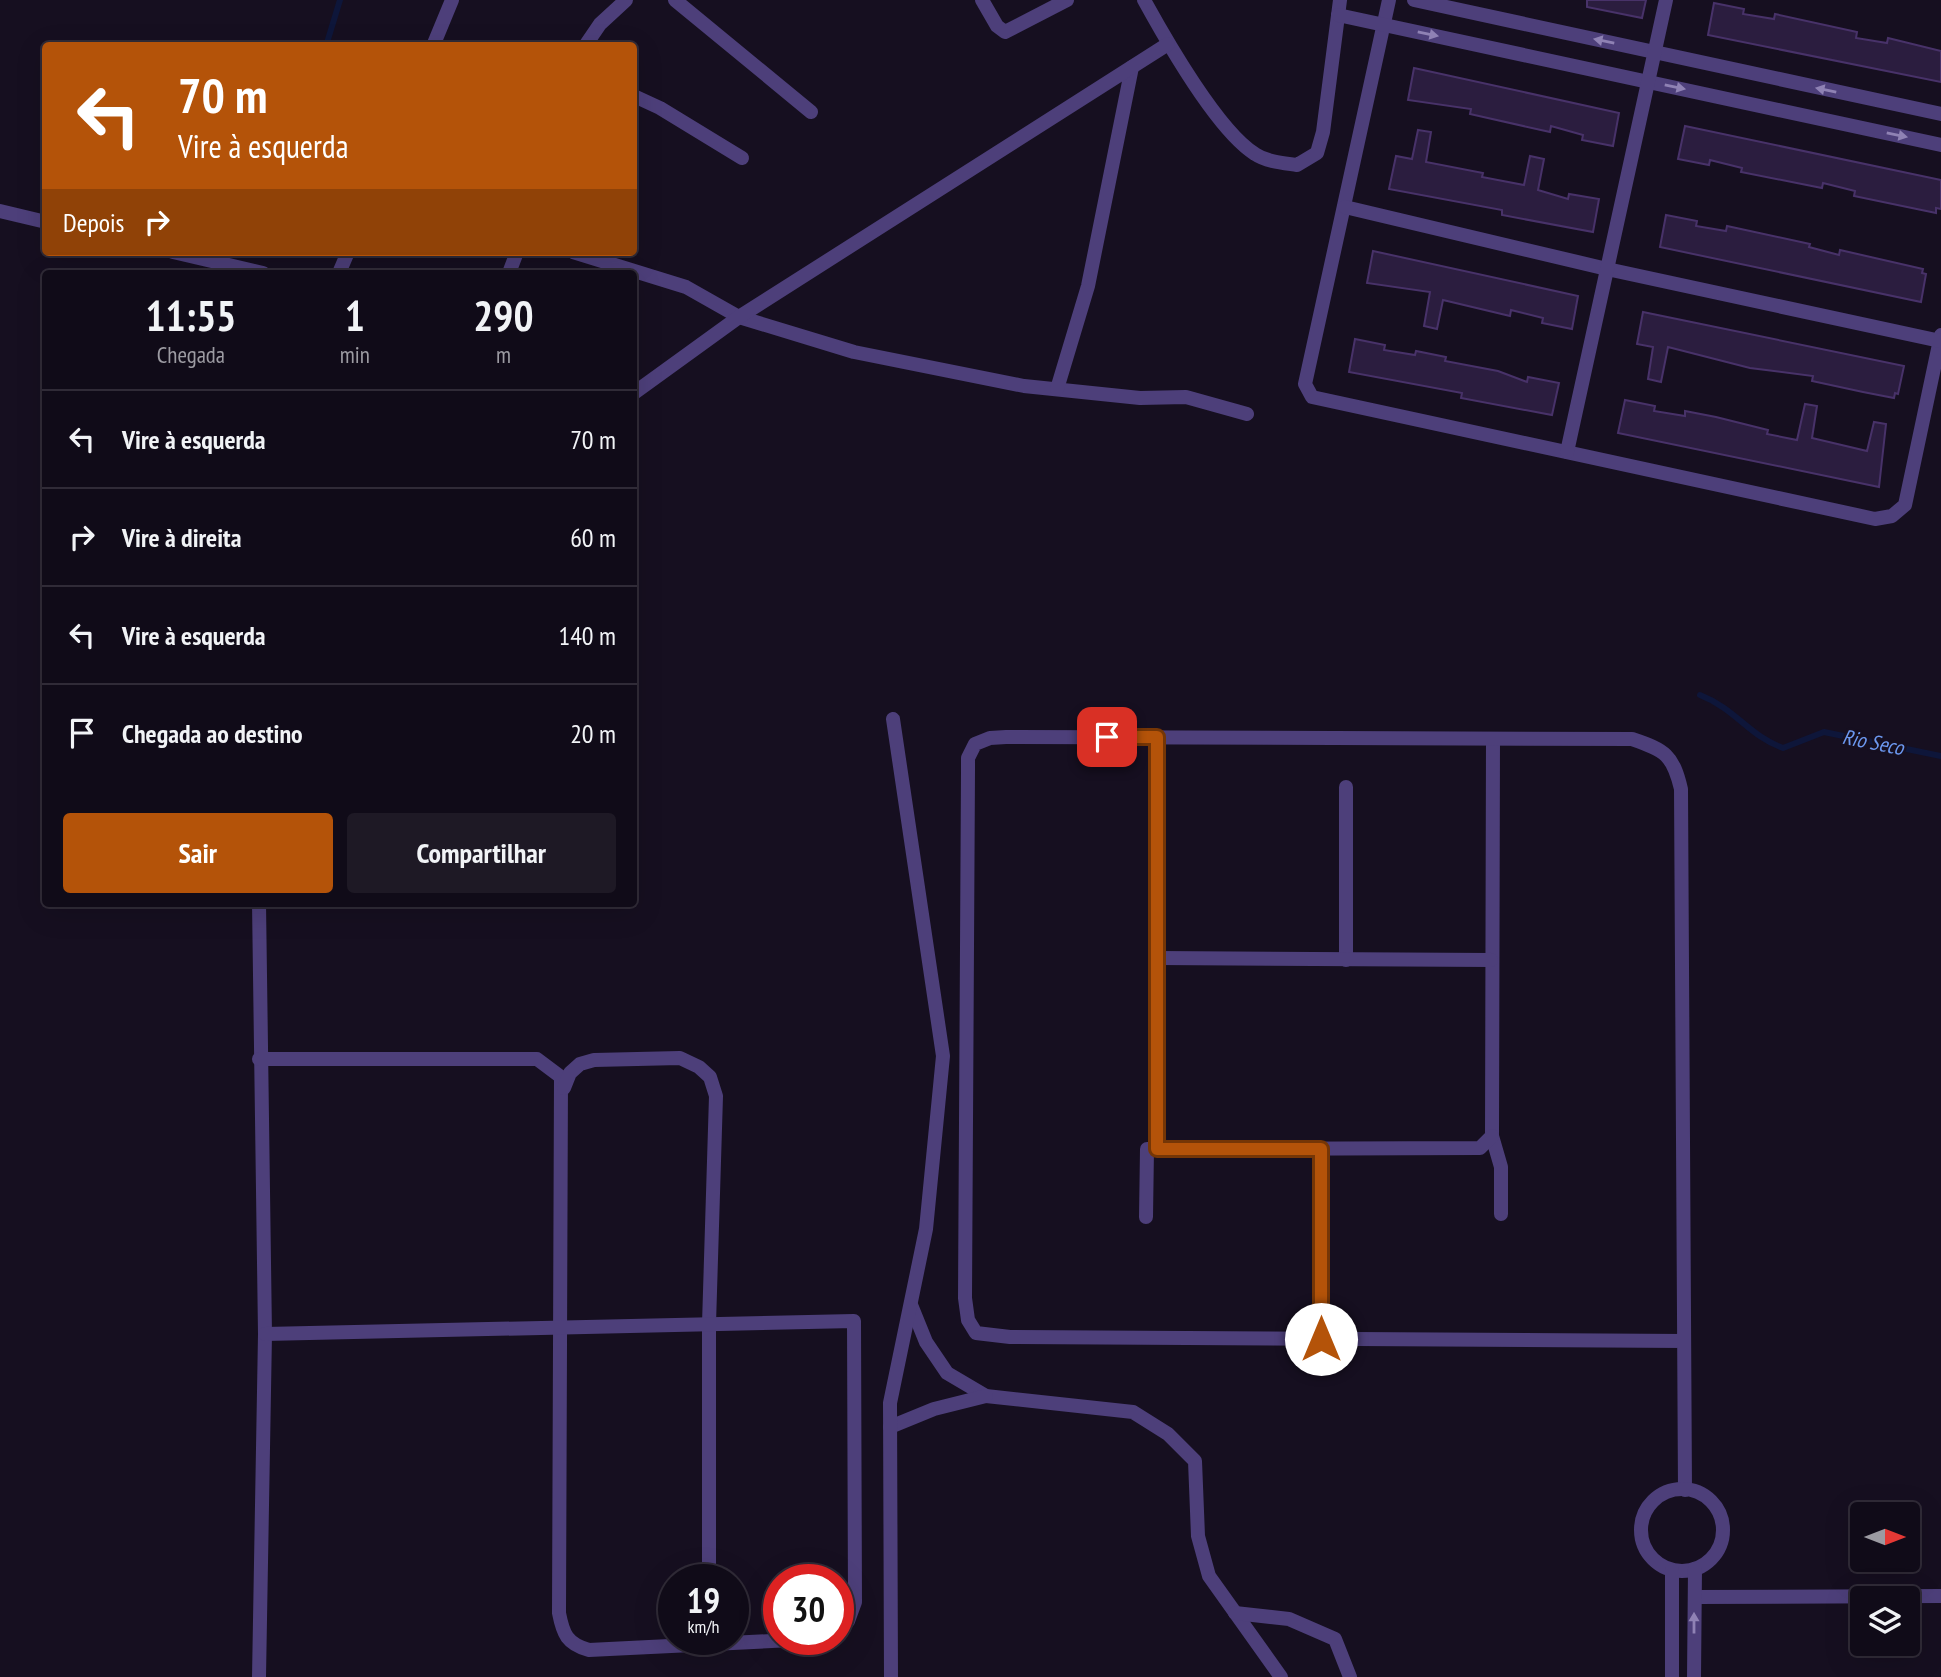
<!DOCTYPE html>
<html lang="pt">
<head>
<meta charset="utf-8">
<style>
  body { margin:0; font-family:"PT Sans Narrow",sans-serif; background:#1e1925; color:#f1f3f6; height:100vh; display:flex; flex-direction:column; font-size:26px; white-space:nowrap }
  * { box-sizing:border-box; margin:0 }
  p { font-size:23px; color:#9c9ba2 }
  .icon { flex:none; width:38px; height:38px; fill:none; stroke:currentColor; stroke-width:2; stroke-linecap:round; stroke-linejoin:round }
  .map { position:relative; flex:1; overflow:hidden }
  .side { position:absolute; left:42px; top:270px; width:595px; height:637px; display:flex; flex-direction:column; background:#100b18; border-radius:7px; box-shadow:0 7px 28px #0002,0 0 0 2px #302b37 }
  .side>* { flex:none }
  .guide { position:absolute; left:42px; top:42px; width:595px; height:214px; border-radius:7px; box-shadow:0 7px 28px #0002,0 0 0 2px #302b37; background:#b45309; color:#fff; overflow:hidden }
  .needle { width:46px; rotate:90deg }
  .tools { position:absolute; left:1850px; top:1502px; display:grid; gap:14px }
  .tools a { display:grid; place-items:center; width:70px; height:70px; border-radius:7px; background:#100b18; box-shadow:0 7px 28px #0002,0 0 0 2px #302b37; font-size:35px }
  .speed { position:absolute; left:658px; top:1564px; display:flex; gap:14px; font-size:35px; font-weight:700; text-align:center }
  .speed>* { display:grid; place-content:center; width:91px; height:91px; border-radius:50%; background:#100b18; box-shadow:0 7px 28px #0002,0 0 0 2px #302b37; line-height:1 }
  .speed small { font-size:18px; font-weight:400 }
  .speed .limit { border:10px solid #d22; background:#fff; color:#111 }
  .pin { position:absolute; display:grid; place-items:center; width:60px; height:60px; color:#fff; margin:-30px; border-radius:14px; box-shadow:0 4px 10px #0006 }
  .me { position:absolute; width:77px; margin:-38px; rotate:0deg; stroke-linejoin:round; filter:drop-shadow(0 0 5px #0008) }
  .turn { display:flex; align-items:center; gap:24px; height:147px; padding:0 21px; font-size:32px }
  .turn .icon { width:91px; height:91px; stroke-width:2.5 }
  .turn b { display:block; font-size:49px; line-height:60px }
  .then { display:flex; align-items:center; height:66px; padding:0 21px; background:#0003; gap:14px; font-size:26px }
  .eta { display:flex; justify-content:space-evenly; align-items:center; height:119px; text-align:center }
  .eta b { font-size:42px; font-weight:700; line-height:49px }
  .button { display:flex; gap:14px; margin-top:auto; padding:14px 21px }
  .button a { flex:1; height:80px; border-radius:7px; background:#b45309; color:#fff; font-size:28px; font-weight:700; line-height:80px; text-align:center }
  .button a+a { background:#1e1925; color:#f1f3f6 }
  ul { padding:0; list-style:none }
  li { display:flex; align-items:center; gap:21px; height:98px; padding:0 21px; border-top:2px solid #302b37 }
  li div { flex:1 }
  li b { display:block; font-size:26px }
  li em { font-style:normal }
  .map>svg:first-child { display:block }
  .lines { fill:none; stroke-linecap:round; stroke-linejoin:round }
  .stream { stroke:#0e163a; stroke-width:6 }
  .building { fill:#2b1d3f; stroke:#483269; stroke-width:2 }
  .street { stroke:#4d3f7a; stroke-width:14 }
  .oneway { fill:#8f82b4 }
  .route-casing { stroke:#753606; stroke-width:18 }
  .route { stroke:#b45309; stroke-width:12 }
  .labels { text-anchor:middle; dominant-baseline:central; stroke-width:5; stroke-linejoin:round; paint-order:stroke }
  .water-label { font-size:21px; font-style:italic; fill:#6c98f0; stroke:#160f20 }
</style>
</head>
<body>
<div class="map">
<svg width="1941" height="1677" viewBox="0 0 1941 1677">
  <rect width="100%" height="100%" fill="#160f20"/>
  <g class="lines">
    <g class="stream">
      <polyline points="326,46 340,0"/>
      <path d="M1700 695C1736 709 1749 736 1783 748L1824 732 1941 756"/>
    </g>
  </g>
  <g class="building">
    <polygon points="1587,0 1646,0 1642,18 1587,7"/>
    <polygon points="1714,3 1744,9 1743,14 1774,19 1775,14 1857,32 1856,38 1887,43 1888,38 1941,51 1941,82 1708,35"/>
    <polygon points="1414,68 1619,113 1613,146 1582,140 1583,135 1551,126 1550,132 1470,114 1471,109 1408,100"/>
    <polygon points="1685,126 1941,180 1941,209 1936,208 1936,213 1854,196 1855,191 1823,183 1822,188 1741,172 1742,168 1710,160 1709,165 1678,159"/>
    <polygon points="1418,130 1431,132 1426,162 1483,173 1482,177 1524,185 1530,156 1544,159 1538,190 1568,199 1569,194 1599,199 1593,232 1502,215 1502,210 1389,189 1396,156 1412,159"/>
    <polygon points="1666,215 1697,221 1696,226 1726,231 1727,226 1810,244 1809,247 1839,255 1840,250 1923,269 1922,273 1926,274 1921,302 1660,247"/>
    <polygon points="1373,251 1578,296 1572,329 1542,323 1543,318 1511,310 1510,316 1443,300 1437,329 1424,326 1430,292 1367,283"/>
    <polygon points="1643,312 1904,366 1898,394 1895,393 1894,398 1863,392 1812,381 1813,376 1750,368 1668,347 1661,382 1648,379 1653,347 1637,344"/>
    <polygon points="1355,339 1385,345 1384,350 1415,355 1416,351 1446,357 1445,361 1498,371 1527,382 1528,377 1559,383 1552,415 1461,398 1462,393 1349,372"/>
    <polygon points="1625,400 1655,406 1654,411 1685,416 1685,411 1716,417 1768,430 1767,434 1797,440 1805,404 1817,406 1812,438 1867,451 1874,422 1886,424 1879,487 1618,433"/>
  </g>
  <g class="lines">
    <g class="street">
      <polyline points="675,0 811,112"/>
      <polyline points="982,0 997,26 1005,32 1067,0"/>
      <path d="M1144 0C1166 40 1218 131 1255 154 1267 162 1283 163 1297 165L1317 153 1323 132 1340 0"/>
      <polyline points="1389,0 1305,384 1312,397 1875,519 1892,516 1905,505 1941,335"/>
      <polyline points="1414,0 1941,114"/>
      <polyline points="1338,15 1941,145"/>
      <polyline points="433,46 452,0"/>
      <polyline points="585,46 600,24 626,0"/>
      <polyline points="634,96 660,108 742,158"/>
      <polyline points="1345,207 1607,269 1940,341"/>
      <polyline points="0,211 46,222"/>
      <polyline points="173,252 263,273"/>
      <polyline points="573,252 686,287 739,317 854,352 1024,386 1140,398 1186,397 1247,414"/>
      <polyline points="339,273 348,252"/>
      <polyline points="509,273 517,252"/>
      <polyline points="1057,389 1088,286 1132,67"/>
      <polyline points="634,393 739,317 1168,44"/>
      <polyline points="1567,452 1666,0"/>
      <polyline points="1493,739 1492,1136 1501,1167 1501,1214"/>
      <polyline points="1346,787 1346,960"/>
      <polyline points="259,903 265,1334 259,1677"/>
      <polyline points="1158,958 1491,960"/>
      <path d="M259 1059H537L561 1077 559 1613C563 1634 567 1644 589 1650L792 1640"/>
      <polyline points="564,1088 570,1073 580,1064 594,1060 680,1058 699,1067 710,1077 716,1096 709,1324 709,1580"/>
      <polyline points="1157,1149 1157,737"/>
      <polyline points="1146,1217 1147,1149 1480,1148 1492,1136"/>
      <polyline points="911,1305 926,1342 947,1373 986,1396 1133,1412 1168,1434 1195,1461 1198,1536 1209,1576 1281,1677"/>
      <polyline points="265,1334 854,1321 855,1602 848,1621 838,1634"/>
      <polyline points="1321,1339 1321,1149"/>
      <path d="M1684 1341 1010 1337 976 1333 968 1320 965 1298 968 771V758L975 744 990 738 1006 737 1632 739C1665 750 1673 755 1681 789L1685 1490"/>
      <polyline points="890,1427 934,1409 986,1396"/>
      <circle cx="1682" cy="1530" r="41"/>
      <polyline points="1695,1597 1941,1596"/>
      <polyline points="1235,1613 1289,1619 1335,1639 1350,1677"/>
      <polyline points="891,1677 890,1403 926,1229 943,1056 893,719"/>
      <polyline points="1672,1677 1672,1570"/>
      <polyline points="1694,1677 1695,1569"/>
    </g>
  </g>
  <defs><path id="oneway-solid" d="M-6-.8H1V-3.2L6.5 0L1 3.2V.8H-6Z" transform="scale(1.75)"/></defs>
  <g class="oneway">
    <use href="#oneway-solid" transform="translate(1428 34) rotate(12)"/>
    <use href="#oneway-solid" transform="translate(1604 41) rotate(-168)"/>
    <use href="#oneway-solid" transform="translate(1675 87) rotate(12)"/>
    <use href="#oneway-solid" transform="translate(1826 90) rotate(-168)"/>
    <use href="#oneway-solid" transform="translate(1897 135) rotate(12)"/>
    <use href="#oneway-solid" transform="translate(1694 1623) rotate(-90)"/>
  </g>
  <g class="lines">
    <g class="route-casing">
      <polyline id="route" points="1107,737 1157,737 1157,1149 1321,1149 1321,1339"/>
    </g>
    <use href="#route" class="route"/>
  </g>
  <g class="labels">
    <g class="water-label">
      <text transform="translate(1873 742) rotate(11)">Rio Seco</text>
    </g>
  </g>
</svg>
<div class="tools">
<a><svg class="needle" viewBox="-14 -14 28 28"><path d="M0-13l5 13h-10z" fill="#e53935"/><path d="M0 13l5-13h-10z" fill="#9c9ba2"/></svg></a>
<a><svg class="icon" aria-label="layers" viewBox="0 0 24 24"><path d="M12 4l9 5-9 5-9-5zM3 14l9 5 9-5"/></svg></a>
</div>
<div class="speed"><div>19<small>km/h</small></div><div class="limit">30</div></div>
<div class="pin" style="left:1107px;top:737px;background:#d93025"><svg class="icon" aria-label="arrive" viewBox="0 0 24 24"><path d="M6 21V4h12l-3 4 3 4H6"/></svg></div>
<svg class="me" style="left:1321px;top:1339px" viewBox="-20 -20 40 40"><circle r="19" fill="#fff"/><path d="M0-13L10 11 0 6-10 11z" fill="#b45309"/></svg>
<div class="guide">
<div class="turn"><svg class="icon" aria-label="left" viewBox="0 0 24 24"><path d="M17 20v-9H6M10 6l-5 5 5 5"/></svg><div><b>70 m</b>Vire à esquerda</div></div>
<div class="then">Depois<svg class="icon" aria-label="right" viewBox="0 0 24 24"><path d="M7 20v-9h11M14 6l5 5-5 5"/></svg></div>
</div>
<section class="side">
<div class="eta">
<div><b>11:55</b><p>Chegada</p></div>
<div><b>1</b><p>min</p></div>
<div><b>290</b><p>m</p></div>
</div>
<ul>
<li><svg class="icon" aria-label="left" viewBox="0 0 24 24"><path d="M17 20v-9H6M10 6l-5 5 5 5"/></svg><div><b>Vire à esquerda</b></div><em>70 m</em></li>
<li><svg class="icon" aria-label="right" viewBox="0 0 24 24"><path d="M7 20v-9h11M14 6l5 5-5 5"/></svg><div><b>Vire à direita</b></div><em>60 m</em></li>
<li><svg class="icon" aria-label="left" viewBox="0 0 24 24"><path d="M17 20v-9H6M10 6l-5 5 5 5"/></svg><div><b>Vire à esquerda</b></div><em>140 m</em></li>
<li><svg class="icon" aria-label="arrive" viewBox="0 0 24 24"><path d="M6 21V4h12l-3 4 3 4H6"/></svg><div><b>Chegada ao destino</b></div><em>20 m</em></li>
</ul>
<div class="button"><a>Sair</a><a>Compartilhar</a></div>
</section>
</div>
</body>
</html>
